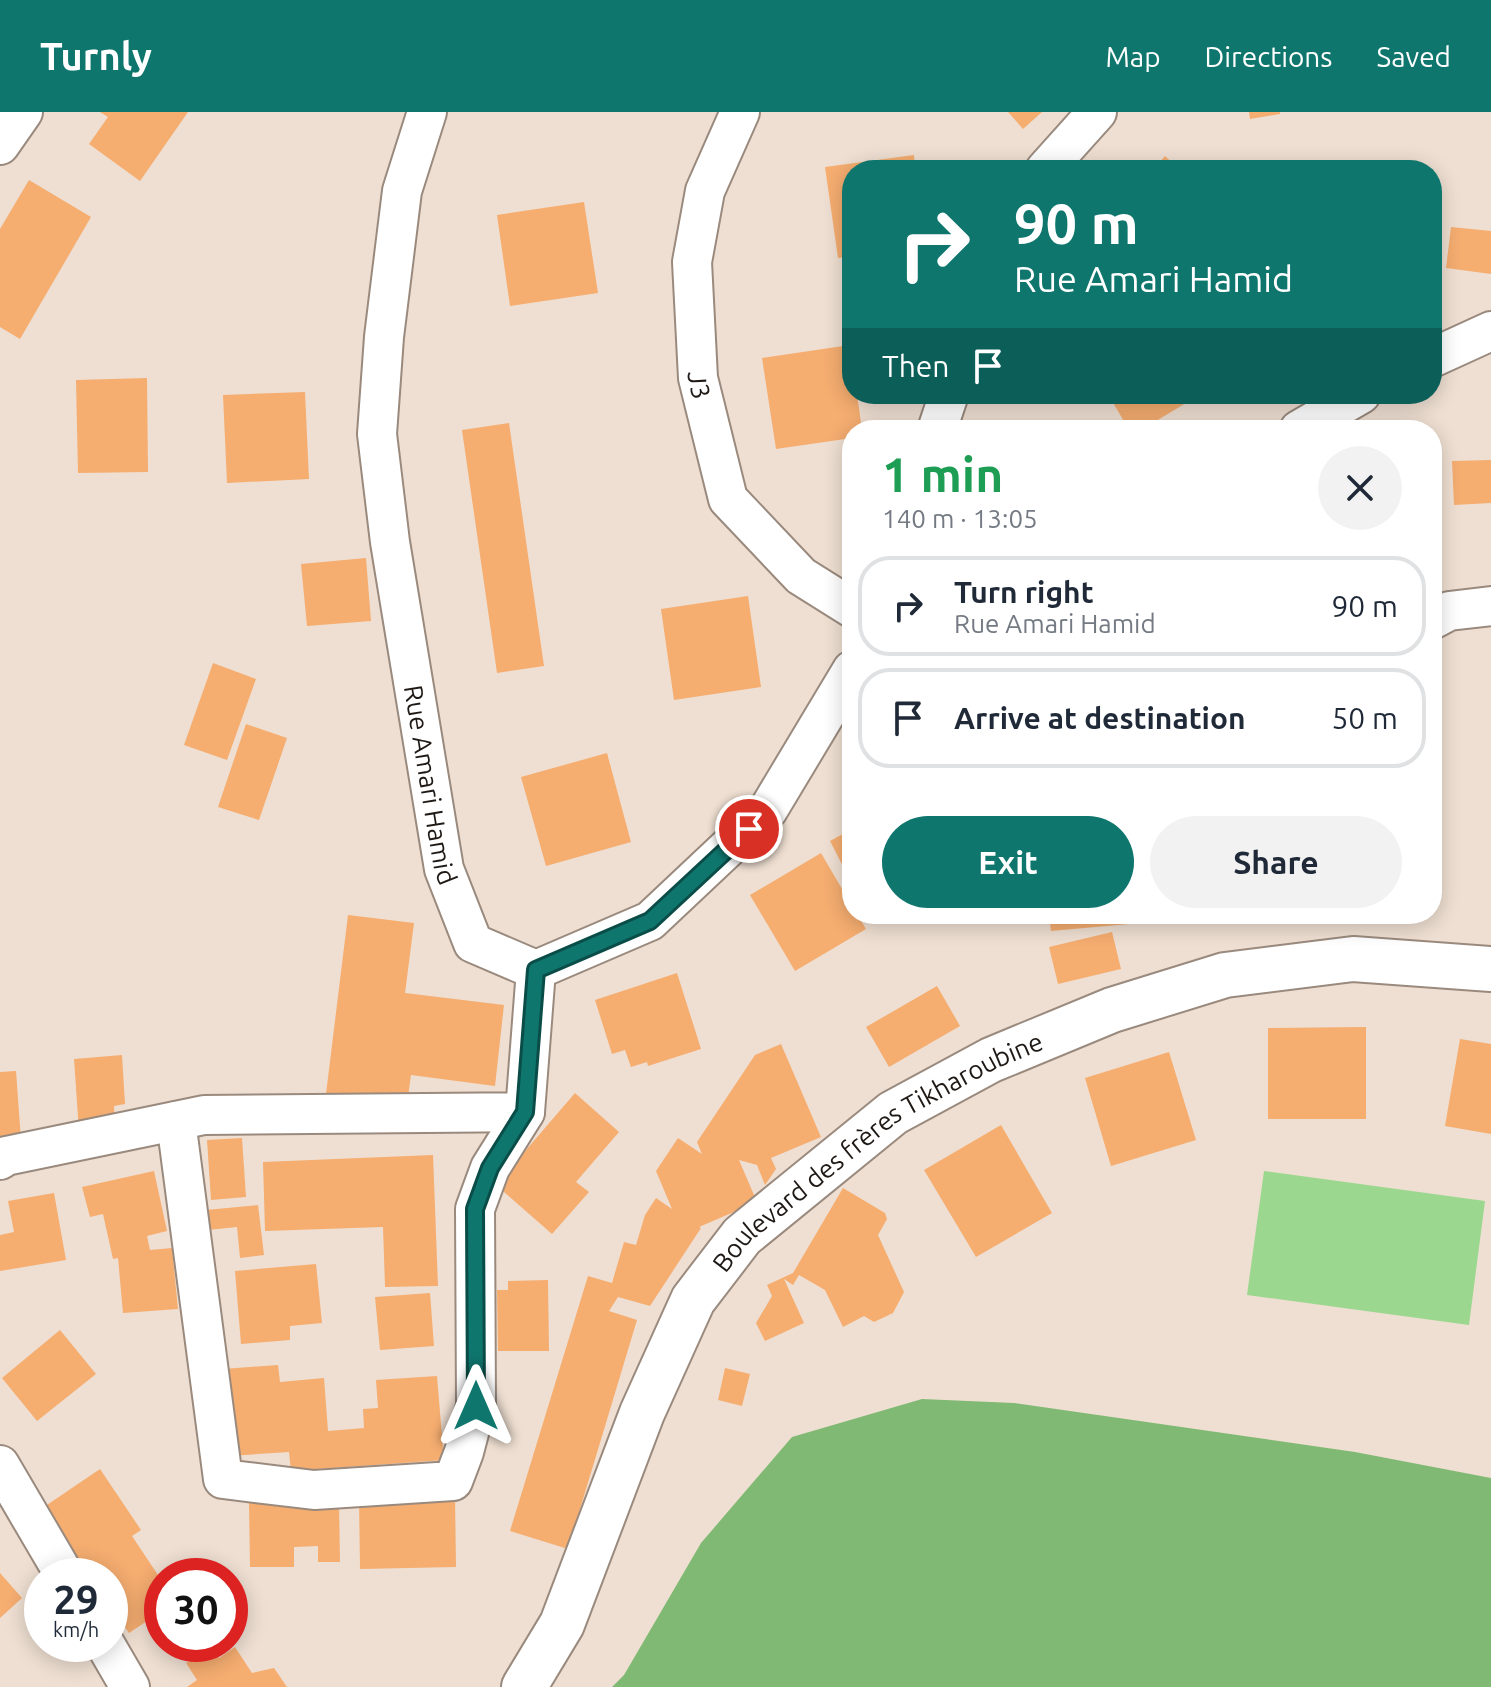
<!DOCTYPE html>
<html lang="en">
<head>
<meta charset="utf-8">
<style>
  body { margin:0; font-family:Ubuntu,sans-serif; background:#f2f2f3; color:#1f2937; height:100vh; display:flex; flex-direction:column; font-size:30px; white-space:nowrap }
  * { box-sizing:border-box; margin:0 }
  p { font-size:26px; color:#747a83 }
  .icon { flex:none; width:44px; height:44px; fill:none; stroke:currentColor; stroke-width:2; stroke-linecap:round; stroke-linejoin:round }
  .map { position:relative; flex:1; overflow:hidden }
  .panel { position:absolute; left:842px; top:308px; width:600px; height:504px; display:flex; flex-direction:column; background:#fff; border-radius:32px; box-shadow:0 4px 20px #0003 }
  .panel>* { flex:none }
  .banner { position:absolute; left:842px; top:48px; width:600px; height:244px; border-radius:32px; box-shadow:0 4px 20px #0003; background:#0f766e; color:#fff; overflow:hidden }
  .speed { position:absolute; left:24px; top:1446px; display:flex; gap:16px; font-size:40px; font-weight:700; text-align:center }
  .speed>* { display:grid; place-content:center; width:104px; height:104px; border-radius:50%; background:#fff; box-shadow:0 4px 20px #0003; line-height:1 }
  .speed small { font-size:20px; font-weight:400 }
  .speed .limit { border:12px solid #d22; background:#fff; color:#111 }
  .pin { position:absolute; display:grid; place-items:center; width:68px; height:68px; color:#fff; margin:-34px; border:4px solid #fff; border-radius:50%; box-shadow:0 2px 8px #0007 }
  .me { position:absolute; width:88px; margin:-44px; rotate:0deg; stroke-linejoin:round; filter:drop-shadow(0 0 6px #0008) }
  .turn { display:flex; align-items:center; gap:28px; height:168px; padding:0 40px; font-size:36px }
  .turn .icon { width:104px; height:104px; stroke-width:2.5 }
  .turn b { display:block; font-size:56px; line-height:68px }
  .then { display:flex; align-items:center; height:76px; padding:0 40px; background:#0003; gap:16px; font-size:30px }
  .round { display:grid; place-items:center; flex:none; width:84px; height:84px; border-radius:42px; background:#f2f2f3 }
  .summary { display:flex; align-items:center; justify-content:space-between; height:136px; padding:0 40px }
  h1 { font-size:48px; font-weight:700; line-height:60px; color:#1e9e55 }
  .cta { display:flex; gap:16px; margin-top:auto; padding:16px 40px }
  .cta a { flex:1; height:92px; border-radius:48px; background:#0f766e; color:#fff; font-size:32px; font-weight:700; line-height:92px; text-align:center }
  .cta a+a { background:#f2f2f3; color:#1f2937 }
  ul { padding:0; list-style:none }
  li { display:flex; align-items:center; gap:24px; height:100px; margin:0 16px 12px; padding:0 24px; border:4px solid #e0e1e3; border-radius:32px }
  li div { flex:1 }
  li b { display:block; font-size:30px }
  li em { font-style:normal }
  header { display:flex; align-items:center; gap:48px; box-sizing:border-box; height:112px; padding:0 40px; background:#0f766e; color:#fff }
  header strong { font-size:38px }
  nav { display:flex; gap:44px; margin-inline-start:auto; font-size:28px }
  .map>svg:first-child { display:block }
  .green { fill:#9cd78f }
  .forest { fill:#80b973 }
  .building { fill:#f5ad70 }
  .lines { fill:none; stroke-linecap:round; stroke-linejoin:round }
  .minor-casing { stroke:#9a8a7e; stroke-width:42 }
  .tertiary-casing { stroke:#9a8a7e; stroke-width:48 }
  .minor { stroke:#fff; stroke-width:38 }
  .tertiary { stroke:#fff; stroke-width:44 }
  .route-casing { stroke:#0a4d48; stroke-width:20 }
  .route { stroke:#0f766e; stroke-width:14 }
  .labels { text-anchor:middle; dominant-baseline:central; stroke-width:7; stroke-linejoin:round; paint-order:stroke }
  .street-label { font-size:26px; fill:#1f1915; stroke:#efdfd2 }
</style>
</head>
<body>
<header>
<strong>Turnly</strong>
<nav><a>Map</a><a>Directions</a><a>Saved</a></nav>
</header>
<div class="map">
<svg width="1491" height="1575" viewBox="0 0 1491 1575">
  <rect width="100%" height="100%" fill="#efdfd2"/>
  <polygon class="green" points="1264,1059 1485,1089 1469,1213 1247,1183"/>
  <polygon class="forest" points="922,1287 1014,1291 1355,1340 1491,1366 1491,1575 612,1575 624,1563 701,1431 792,1325"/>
  <g class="building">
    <polygon points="100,0 188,0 140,69 89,32 108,5"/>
    <polygon points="1008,0 1042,0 1023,17"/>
    <polygon points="1249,0 1280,0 1280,2 1250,7"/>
    <polygon points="914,43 915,58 852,58 852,144 838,146 825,55"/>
    <polygon points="1165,44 1180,58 1153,58"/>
    <polygon points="29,68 91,105 20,227 0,215 0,117"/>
    <polygon points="584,90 598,181 510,194 497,103"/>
    <polygon points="1451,115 1491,119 1491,162 1446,156"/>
    <polygon points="850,233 852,282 857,282 862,318 852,318 852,326 776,337 762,246"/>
    <polygon points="147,266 148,360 78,361 76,268"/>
    <polygon points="305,280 309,367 227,371 223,283"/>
    <polygon points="1108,282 1201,282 1141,318 1129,318"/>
    <polygon points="509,311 544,554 497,561 462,318"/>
    <polygon points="1491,348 1491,391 1454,393 1452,349"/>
    <polygon points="366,446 371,509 307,514 301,452"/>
    <polygon points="748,484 761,575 674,588 661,497"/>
    <polygon points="213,551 256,567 227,648 184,633"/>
    <polygon points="246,612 287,626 259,708 218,695"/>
    <polygon points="607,641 631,730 546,754 521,665"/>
    <polygon points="852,717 852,772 830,729"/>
    <polygon points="821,741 852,794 852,802 857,802 866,817 795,859 750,783"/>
    <polygon points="1049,802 1128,802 1129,812 1051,819"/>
    <polygon points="348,803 414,811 405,881 504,893 495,974 411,963 407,992 326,982"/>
    <polygon points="1112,820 1121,857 1058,872 1049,835"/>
    <polygon points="677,861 701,937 648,954 647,950 631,955 625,938 612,942 595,888"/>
    <polygon points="937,874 960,914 889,955 866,915"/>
    <polygon points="1366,915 1366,1007 1268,1007 1268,916"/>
    <polygon points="1460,927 1491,932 1491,1022 1445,1014"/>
    <polygon points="781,932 821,1025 771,1046 776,1057 765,1073 757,1053 739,1048 757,1090 699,1115 701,1116 650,1194 618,1185 609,1199 637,1208 568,1437 510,1419 588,1164 612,1171 624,1130 636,1133 645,1103 656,1086 672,1097 656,1059 678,1026 702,1042 697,1030 755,943"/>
    <polygon points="1169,940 1196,1028 1111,1054 1085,966"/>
    <polygon points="122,943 125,992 114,994 115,1016 79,1019 74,947"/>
    <polygon points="16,959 21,1028 0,1029 0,960"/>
    <polygon points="575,981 619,1020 576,1070 589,1080 552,1122 496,1073"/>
    <polygon points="1001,1013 1052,1101 976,1145 924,1058"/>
    <polygon points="242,1026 246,1085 211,1088 207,1028"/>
    <polygon points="433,1043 438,1174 385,1175 383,1115 265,1119 263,1050"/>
    <polygon points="154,1059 167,1119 147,1124 150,1138 172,1136 178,1197 123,1201 118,1146 113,1147 103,1102 90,1105 82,1075"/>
    <polygon points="843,1076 885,1101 887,1107 878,1123 904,1180 893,1201 874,1210 864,1204 843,1215 825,1178 799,1163 793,1173 784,1167 804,1211 765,1229 756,1211 772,1184 767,1173 793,1161"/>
    <polygon points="54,1081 66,1148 0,1159 0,1123 14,1120 8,1089"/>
    <polygon points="258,1093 264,1143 240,1146 237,1115 208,1118 206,1098"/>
    <polygon points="316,1152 322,1211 290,1214 290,1228 241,1232 235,1159"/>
    <polygon points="548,1168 549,1239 498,1239 497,1178 508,1178 508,1169"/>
    <polygon points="430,1181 434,1234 380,1238 375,1185"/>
    <polygon points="60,1218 96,1262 37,1309 2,1266"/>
    <polygon points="278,1253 280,1270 324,1266 328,1319 364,1316 363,1297 378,1296 376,1268 437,1264 444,1348 291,1359 289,1340 230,1344 223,1257"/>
    <polygon points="725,1256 750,1262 742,1294 718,1288"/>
    <polygon points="100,1357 141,1418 132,1424 162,1469 162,1499 129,1521 110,1494 110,1464 90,1464 44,1395"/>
    <polygon points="455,1383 456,1455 360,1457 359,1385"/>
    <polygon points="339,1390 340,1450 318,1450 318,1434 294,1435 294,1455 250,1455 249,1391"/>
    <polygon points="0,1461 22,1486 0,1506"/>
    <polygon points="186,1532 213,1532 219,1546 235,1535 252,1561 274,1556 287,1575 187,1575 197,1568 186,1551 195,1546"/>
  </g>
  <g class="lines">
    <g class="minor-casing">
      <g id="minor">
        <path id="s1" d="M427 0 402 79 384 225 377 322 390 430 444 757 473 831 536 858 650 809 768 698 852 558"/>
        <path id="s2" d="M740 0 705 79 692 150 698 266 728 387 801 464 852 496"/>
        <polyline points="0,33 23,0"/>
        <polyline points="1045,58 1097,0"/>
        <polyline points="1432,246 1491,219"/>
        <polyline points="937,318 949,282"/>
        <polyline points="1299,318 1361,282"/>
        <polyline points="1432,508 1449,499 1491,494"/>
        <polyline points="176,1009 223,1367 314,1378 453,1369 464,1340 476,1294 475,1097 490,1056 525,1000"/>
        <polyline points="0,1048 6,1044 204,1003 525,1000 536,858"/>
        <polyline points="0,1353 65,1464"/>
        <polyline points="105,1532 130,1575"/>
      </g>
    </g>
    <g class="tertiary-casing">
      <g id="tertiary">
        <path id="s3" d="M524 1575 562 1512 642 1301 693 1188 742 1124 893 1001 991 948 1112 898 1225 863 1353 847 1491 857"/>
      </g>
    </g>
    <use href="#minor" class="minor"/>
    <use href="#tertiary" class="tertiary"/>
  </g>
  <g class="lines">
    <g class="route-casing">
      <polyline id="route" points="476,1294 475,1097 490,1056 525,1000 536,858 650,809 749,717"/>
    </g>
    <use href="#route" class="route"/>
  </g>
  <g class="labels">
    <g class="street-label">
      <text stroke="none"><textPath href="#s2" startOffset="282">J3</textPath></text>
      <text stroke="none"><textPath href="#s1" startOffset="682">Rue Amari Hamid</textPath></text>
      <text stroke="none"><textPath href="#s3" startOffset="664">Boulevard des frères Tikharoubine</textPath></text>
    </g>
  </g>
</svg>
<div class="speed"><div>29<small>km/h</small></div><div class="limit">30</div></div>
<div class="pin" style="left:749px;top:717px;background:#d93025"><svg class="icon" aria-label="arrive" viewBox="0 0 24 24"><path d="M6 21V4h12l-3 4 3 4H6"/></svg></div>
<svg class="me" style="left:476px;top:1294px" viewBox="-20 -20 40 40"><path d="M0-17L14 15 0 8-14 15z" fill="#0f766e" stroke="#fff" stroke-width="4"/></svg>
<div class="banner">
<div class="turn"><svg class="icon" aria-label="right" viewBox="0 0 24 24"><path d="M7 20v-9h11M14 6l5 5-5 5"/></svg><div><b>90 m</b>Rue Amari Hamid</div></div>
<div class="then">Then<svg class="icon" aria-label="arrive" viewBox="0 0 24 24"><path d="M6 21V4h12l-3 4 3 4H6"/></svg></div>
</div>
<section class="panel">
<div class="summary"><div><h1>1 min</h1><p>140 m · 13:05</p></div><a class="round"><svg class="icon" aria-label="close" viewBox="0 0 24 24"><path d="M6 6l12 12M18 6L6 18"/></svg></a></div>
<ul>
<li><svg class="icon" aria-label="right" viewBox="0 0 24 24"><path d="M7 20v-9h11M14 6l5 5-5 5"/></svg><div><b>Turn right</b><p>Rue Amari Hamid</p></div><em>90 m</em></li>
<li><svg class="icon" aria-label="arrive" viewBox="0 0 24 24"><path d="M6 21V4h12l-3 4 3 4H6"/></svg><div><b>Arrive at destination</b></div><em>50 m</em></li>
</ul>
<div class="cta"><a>Exit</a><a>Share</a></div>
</section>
</div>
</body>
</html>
